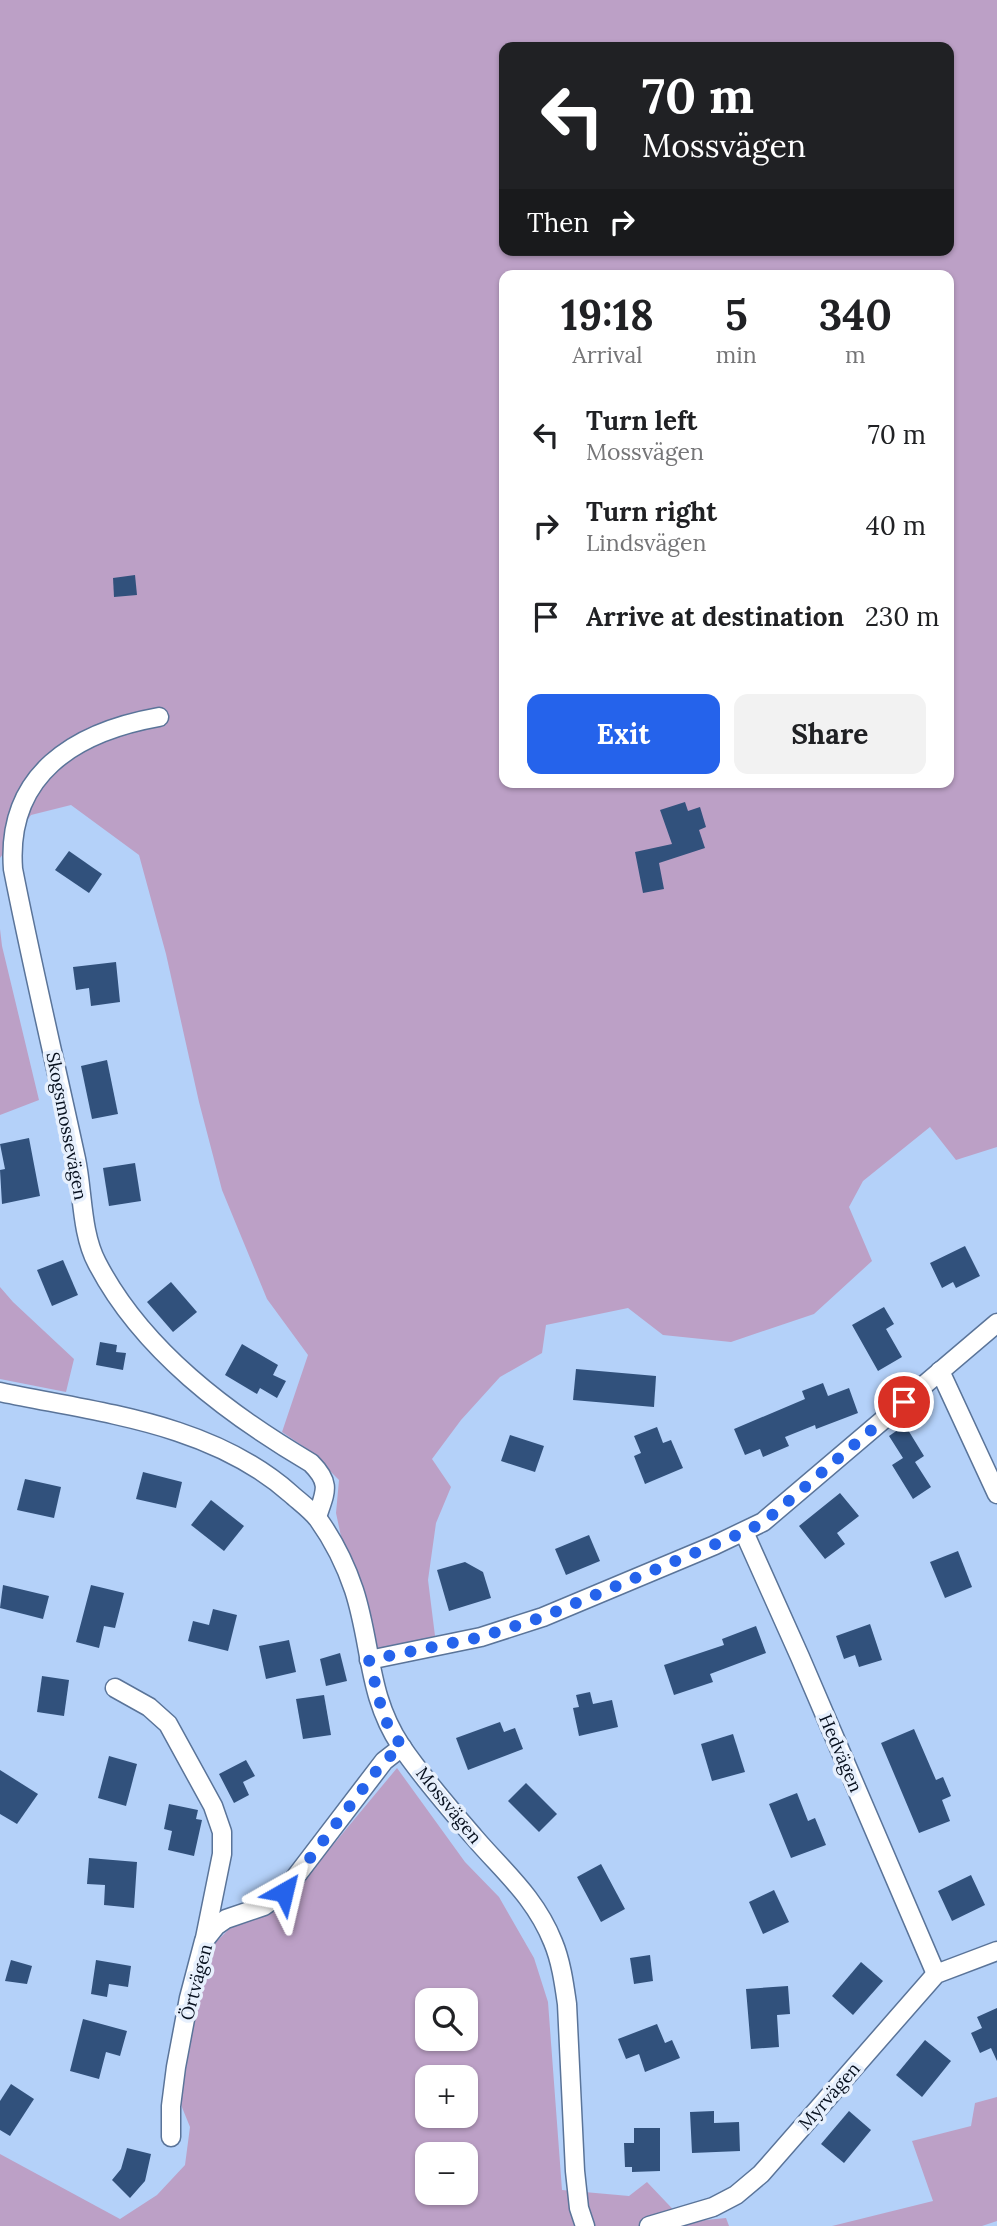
<!DOCTYPE html>
<html lang="en">
<head>
<meta charset="utf-8">
<style>
  body { margin:0; font-family:Lora,serif; background:#f2f2f2; color:#202124; height:100vh; display:flex; flex-direction:column; font-size:26px; white-space:nowrap }
  * { box-sizing:border-box; margin:0 }
  p { font-size:23px; color:#757577 }
  .icon { flex:none; width:38px; height:38px; fill:none; stroke:currentColor; stroke-width:2; stroke-linecap:round; stroke-linejoin:round }
  .map { position:relative; flex:1; overflow:hidden }
  .details { position:absolute; left:499px; top:270px; width:455px; height:518px; display:flex; flex-direction:column; background:#fff; border-radius:14px; box-shadow:0 2px 5px #0004 }
  .details>* { flex:none }
  .hud { position:absolute; left:499px; top:42px; width:455px; height:214px; border-radius:14px; box-shadow:0 2px 5px #0004; background:#202124; color:#fff; overflow:hidden }
  .fabs { position:absolute; left:415px; top:1988px; display:grid; gap:14px }
  .fabs a { display:grid; place-items:center; width:63px; height:63px; border-radius:14px; background:#fff; box-shadow:0 2px 5px #0004; font-size:35px }
  .pin { position:absolute; display:grid; place-items:center; width:60px; height:60px; color:#fff; margin:-30px; border:4px solid #fff; border-radius:50%; box-shadow:0 2px 7px #0007 }
  .me { position:absolute; width:77px; margin:-38px; rotate:37deg; stroke-linejoin:round; filter:drop-shadow(0 0 5px #0008) }
  .turn { display:flex; align-items:center; gap:24px; height:147px; padding:0 28px; font-size:32px }
  .turn .icon { width:91px; height:91px; stroke-width:2.5 }
  .turn b { display:block; font-size:49px; line-height:60px }
  .then { display:flex; align-items:center; height:66px; padding:0 28px; background:#0003; gap:14px; font-size:26px }
  .eta { display:flex; justify-content:space-evenly; align-items:center; height:119px; text-align:center }
  .eta b { font-size:42px; font-weight:800; line-height:49px }
  .action { display:flex; gap:14px; margin-top:auto; padding:14px 28px }
  .action a { flex:1; height:80px; border-radius:14px; background:#2563eb; color:#fff; font-size:28px; font-weight:800; line-height:80px; text-align:center }
  .action a+a { background:#f2f2f2; color:#202124 }
  ul { padding:0; list-style:none }
  li { display:flex; align-items:center; gap:21px; height:91px; padding:0 28px }
  li div { flex:1 }
  li b { display:block; font-size:26px }
  li em { font-style:normal }
  .map>svg:first-child { display:block }
  .green { fill:#bca0c6; fill-rule:evenodd }
  .building { fill:#31517c }
  .lines { fill:none; stroke-linecap:round; stroke-linejoin:round }
  .minor-casing { stroke:#5a7499; stroke-width:21 }
  .minor { stroke:#fff; stroke-width:18 }
  .route { stroke:#2563eb; stroke-width:12; stroke-dasharray:0 21.6 }
  .labels { text-anchor:middle; dominant-baseline:central; stroke-width:7; stroke-linejoin:round; paint-order:stroke }
  .street-label { font-size:18px; fill:#060f1d; stroke:#e7f0fd }
</style>
</head>
<body>
<div class="map">
<svg width="997" height="2226" viewBox="0 0 997 2226">
  <rect width="100%" height="100%" fill="#b4d1f9"/>
  <g class="green">
    <path d="M0 0H997V1147L956 1160 930 1127 863 1181 849 1207 872 1261 814 1314 731 1342 663 1335 628 1308 546 1325 542 1353 500 1377 461 1420 432 1459 451 1487 436 1523 428 1580 435 1636 375 1650 365 1602 342 1541 336 1513 339 1480 310 1451 282 1432 308 1355 267 1299 222 1190 199 1102 166 954 139 855 71 805 31 815 0 858ZM504 47H948V250H504ZM504 275H948V782H504Z"/>
    <polygon points="0,929 2,946 39,1100 0,1115"/>
    <polygon points="0,1287 13,1302 74,1359 66,1392 0,1379"/>
    <path d="M397 1768 465 1862 499 1897 534 1958 548 2002 562 2190 629 2196 647 2182 685 2222 726 2218 729 2226H0V2154L120 2219 157 2195 185 2165 190 2127 177 2095 195 1990 212 1946 229 1929 284 1900 303 1881ZM427 2000H466V2039H427ZM427 2077H466V2116H427ZM427 2154H466V2193H427Z"/>
    <polygon points="997,2097 997,2221 982,2226 832,2226 933,2201 912,2141 971,2126 975,2103"/>
  </g>
  <g class="building">
    <polygon points="135,575 137,595 114,597 113,578"/>
    <polygon points="685,802 688,811 700,807 706,827 699,830 705,848 659,863 664,889 643,893 635,852 672,844 660,810"/>
    <polygon points="69,851 102,874 89,893 55,870"/>
    <polygon points="116,962 120,1002 91,1006 89,988 76,990 73,967"/>
    <polygon points="107,1060 118,1114 92,1119 81,1066"/>
    <polygon points="29,1138 40,1196 2,1204 0,1170 5,1169 0,1144"/>
    <polygon points="135,1163 141,1201 109,1206 103,1168"/>
    <polygon points="965,1246 980,1276 956,1288 953,1282 942,1288 930,1263"/>
    <polygon points="63,1260 78,1295 52,1306 37,1270"/>
    <polygon points="171,1282 197,1312 173,1332 147,1302"/>
    <polygon points="884,1307 894,1324 886,1329 902,1357 878,1371 852,1325"/>
    <polygon points="100,1342 117,1345 116,1352 126,1353 123,1370 96,1365"/>
    <polygon points="242,1344 278,1365 273,1375 286,1381 277,1398 260,1388 257,1394 225,1375"/>
    <polygon points="576,1369 656,1376 654,1407 573,1400"/>
    <polygon points="823,1383 828,1396 849,1388 858,1413 816,1429 815,1425 785,1437 789,1446 763,1457 760,1449 745,1455 734,1429 805,1399 802,1391"/>
    <polygon points="905,1425 924,1456 915,1462 931,1487 913,1499 892,1465 903,1458 889,1436"/>
    <polygon points="657,1427 663,1443 671,1440 683,1468 645,1484 634,1456 641,1453 634,1436"/>
    <polygon points="510,1435 544,1446 535,1472 501,1461"/>
    <polygon points="143,1472 182,1482 176,1508 136,1499"/>
    <polygon points="25,1479 61,1487 54,1518 17,1510"/>
    <polygon points="840,1493 859,1516 837,1533 845,1544 825,1559 799,1526"/>
    <polygon points="211,1500 244,1526 224,1551 191,1525"/>
    <polygon points="589,1535 600,1561 566,1575 555,1549"/>
    <polygon points="958,1551 972,1587 945,1598 930,1562"/>
    <polygon points="465,1562 483,1572 491,1598 449,1611 437,1570"/>
    <polygon points="3,1585 49,1596 43,1619 0,1608"/>
    <polygon points="91,1585 124,1593 115,1628 104,1626 99,1648 76,1642"/>
    <polygon points="213,1609 237,1615 228,1651 188,1641 193,1621 209,1625"/>
    <polygon points="870,1624 882,1660 859,1667 855,1655 844,1659 836,1636"/>
    <polygon points="756,1626 766,1653 710,1674 713,1682 674,1695 664,1665 724,1645 722,1639"/>
    <polygon points="289,1640 296,1672 266,1679 259,1646"/>
    <polygon points="340,1653 347,1681 326,1686 320,1659"/>
    <polygon points="42,1676 69,1680 64,1716 37,1712"/>
    <polygon points="590,1692 593,1704 612,1700 618,1727 579,1736 573,1708 579,1707 576,1695"/>
    <polygon points="324,1695 331,1735 303,1739 296,1699"/>
    <polygon points="500,1722 504,1732 515,1728 523,1749 468,1770 456,1738"/>
    <polygon points="914,1729 936,1780 943,1777 951,1796 942,1800 950,1821 919,1833 881,1743"/>
    <polygon points="733,1734 745,1772 712,1781 701,1744"/>
    <polygon points="109,1756 137,1764 126,1806 98,1798"/>
    <polygon points="246,1760 255,1776 243,1782 249,1795 234,1803 219,1774"/>
    <polygon points="0,1770 38,1794 17,1824 0,1814"/>
    <polygon points="526,1783 557,1814 539,1832 508,1801"/>
    <polygon points="797,1793 808,1821 815,1818 826,1845 791,1858 769,1804"/>
    <polygon points="169,1804 198,1810 196,1819 202,1820 194,1856 168,1850 172,1831 164,1829"/>
    <polygon points="89,1858 137,1862 134,1908 104,1905 105,1885 87,1884"/>
    <polygon points="601,1864 625,1909 601,1922 577,1877"/>
    <polygon points="971,1875 985,1905 952,1921 938,1891"/>
    <polygon points="774,1890 789,1922 763,1934 749,1902"/>
    <polygon points="650,1955 653,1981 634,1984 630,1958"/>
    <polygon points="11,1960 32,1966 27,1984 5,1981"/>
    <polygon points="96,1960 131,1966 128,1987 109,1984 107,1997 91,1994"/>
    <polygon points="861,1962 883,1981 853,2015 832,1996"/>
    <polygon points="788,1986 790,2014 777,2015 779,2047 751,2049 746,1989"/>
    <polygon points="997,2008 997,2061 991,2048 980,2053 971,2033 982,2028 977,2017"/>
    <polygon points="83,2019 127,2031 120,2056 106,2052 99,2079 70,2071"/>
    <polygon points="657,2024 665,2043 672,2040 680,2058 645,2072 639,2054 626,2059 618,2039"/>
    <polygon points="925,2040 951,2061 922,2097 896,2075"/>
    <polygon points="11,2084 34,2099 10,2136 0,2130 0,2101"/>
    <polygon points="714,2111 714,2123 739,2122 740,2151 692,2153 690,2112"/>
    <polygon points="849,2111 871,2130 844,2163 821,2144"/>
    <polygon points="634,2128 660,2128 660,2171 632,2172 632,2167 625,2167 624,2143 634,2143"/>
    <polygon points="127,2148 151,2154 145,2181 130,2198 112,2180 121,2169"/>
  </g>
  <g class="lines">
    <g class="minor-casing">
      <g id="minor">
        <path d="M159 717C75 732 6 774 13 869 32 966 55 1062 76 1159 83 1192 81 1233 97 1263 142 1350 228 1414 311 1463 332 1484 325 1492 317 1517"/>
        <polyline points="940,1371 997,1494"/>
        <path d="M0 1392C100 1413 211 1423 291 1494 300 1502 311 1510 318 1519 333 1540 346 1566 354 1590 372 1645 367 1695 401 1746 422 1777 449 1808 474 1837 504 1872 535 1897 553 1942 561 1961 564 1983 567 2004L575 2171 579 2208 585 2226"/>
        <polyline points="744,1532 800,1657 936,1974"/>
        <polyline points="369,1660 481,1637 543,1617 715,1545 763,1522 997,1323"/>
        <polyline points="115,1688 149,1707 168,1724 213,1806 222,1832 222,1854 205,1938"/>
        <polyline points="171,2137 171,2106 176,2067 189,1998 204,1941 216,1926 226,1919 264,1906 284,1892 384,1761 402,1747"/>
        <polyline points="649,2226 713,2207 736,2195 761,2174 936,1974 997,1951"/>
      </g>
    </g>
    <use href="#minor" class="minor"/>
  </g>
  <g class="lines">
    <polyline class="route" points="284,1892 384,1761 402,1747 384,1718 369,1660 481,1637 543,1617 744,1532 764,1522 904,1402"/>
  </g>
  <g class="labels">
    <g class="street-label">
      <text transform="translate(67 1126) rotate(79)">Skogsmossevägen</text>
      <text transform="translate(841 1753) rotate(67)">Hedvägen</text>
      <text transform="translate(449 1805) rotate(51)">Mossvägen</text>
      <text transform="translate(196 1982) rotate(-75)">Örtvägen</text>
      <text transform="translate(829 2096) rotate(-49)">Myrvägen</text>
    </g>
  </g>
</svg>
<div class="fabs">
<a><svg class="icon" aria-label="search" viewBox="0 0 24 24"><circle cx="10" cy="10" r="6"/><path d="M15 15l6 6"/></svg></a>
<a>+</a>
<a>−</a>
</div>
<div class="pin" style="left:904px;top:1402px;background:#d93025"><svg class="icon" aria-label="arrive" viewBox="0 0 24 24"><path d="M6 21V4h12l-3 4 3 4H6"/></svg></div>
<svg class="me" style="left:284px;top:1892px" viewBox="-20 -20 40 40"><path d="M0-17L14 15 0 8-14 15z" fill="#2563eb" stroke="#fff" stroke-width="4"/></svg>
<div class="hud">
<div class="turn"><svg class="icon" aria-label="left" viewBox="0 0 24 24"><path d="M17 20v-9H6M10 6l-5 5 5 5"/></svg><div><b>70 m</b>Mossvägen</div></div>
<div class="then">Then<svg class="icon" aria-label="right" viewBox="0 0 24 24"><path d="M7 20v-9h11M14 6l5 5-5 5"/></svg></div>
</div>
<section class="details">
<div class="eta">
<div><b>19:18</b><p>Arrival</p></div>
<div><b>5</b><p>min</p></div>
<div><b>340</b><p>m</p></div>
</div>
<ul>
<li><svg class="icon" aria-label="left" viewBox="0 0 24 24"><path d="M17 20v-9H6M10 6l-5 5 5 5"/></svg><div><b>Turn left</b><p>Mossvägen</p></div><em>70 m</em></li>
<li><svg class="icon" aria-label="right" viewBox="0 0 24 24"><path d="M7 20v-9h11M14 6l5 5-5 5"/></svg><div><b>Turn right</b><p>Lindsvägen</p></div><em>40 m</em></li>
<li><svg class="icon" aria-label="arrive" viewBox="0 0 24 24"><path d="M6 21V4h12l-3 4 3 4H6"/></svg><div><b>Arrive at destination</b></div><em>230 m</em></li>
</ul>
<div class="action"><a>Exit</a><a>Share</a></div>
</section>
</div>
</body>
</html>
